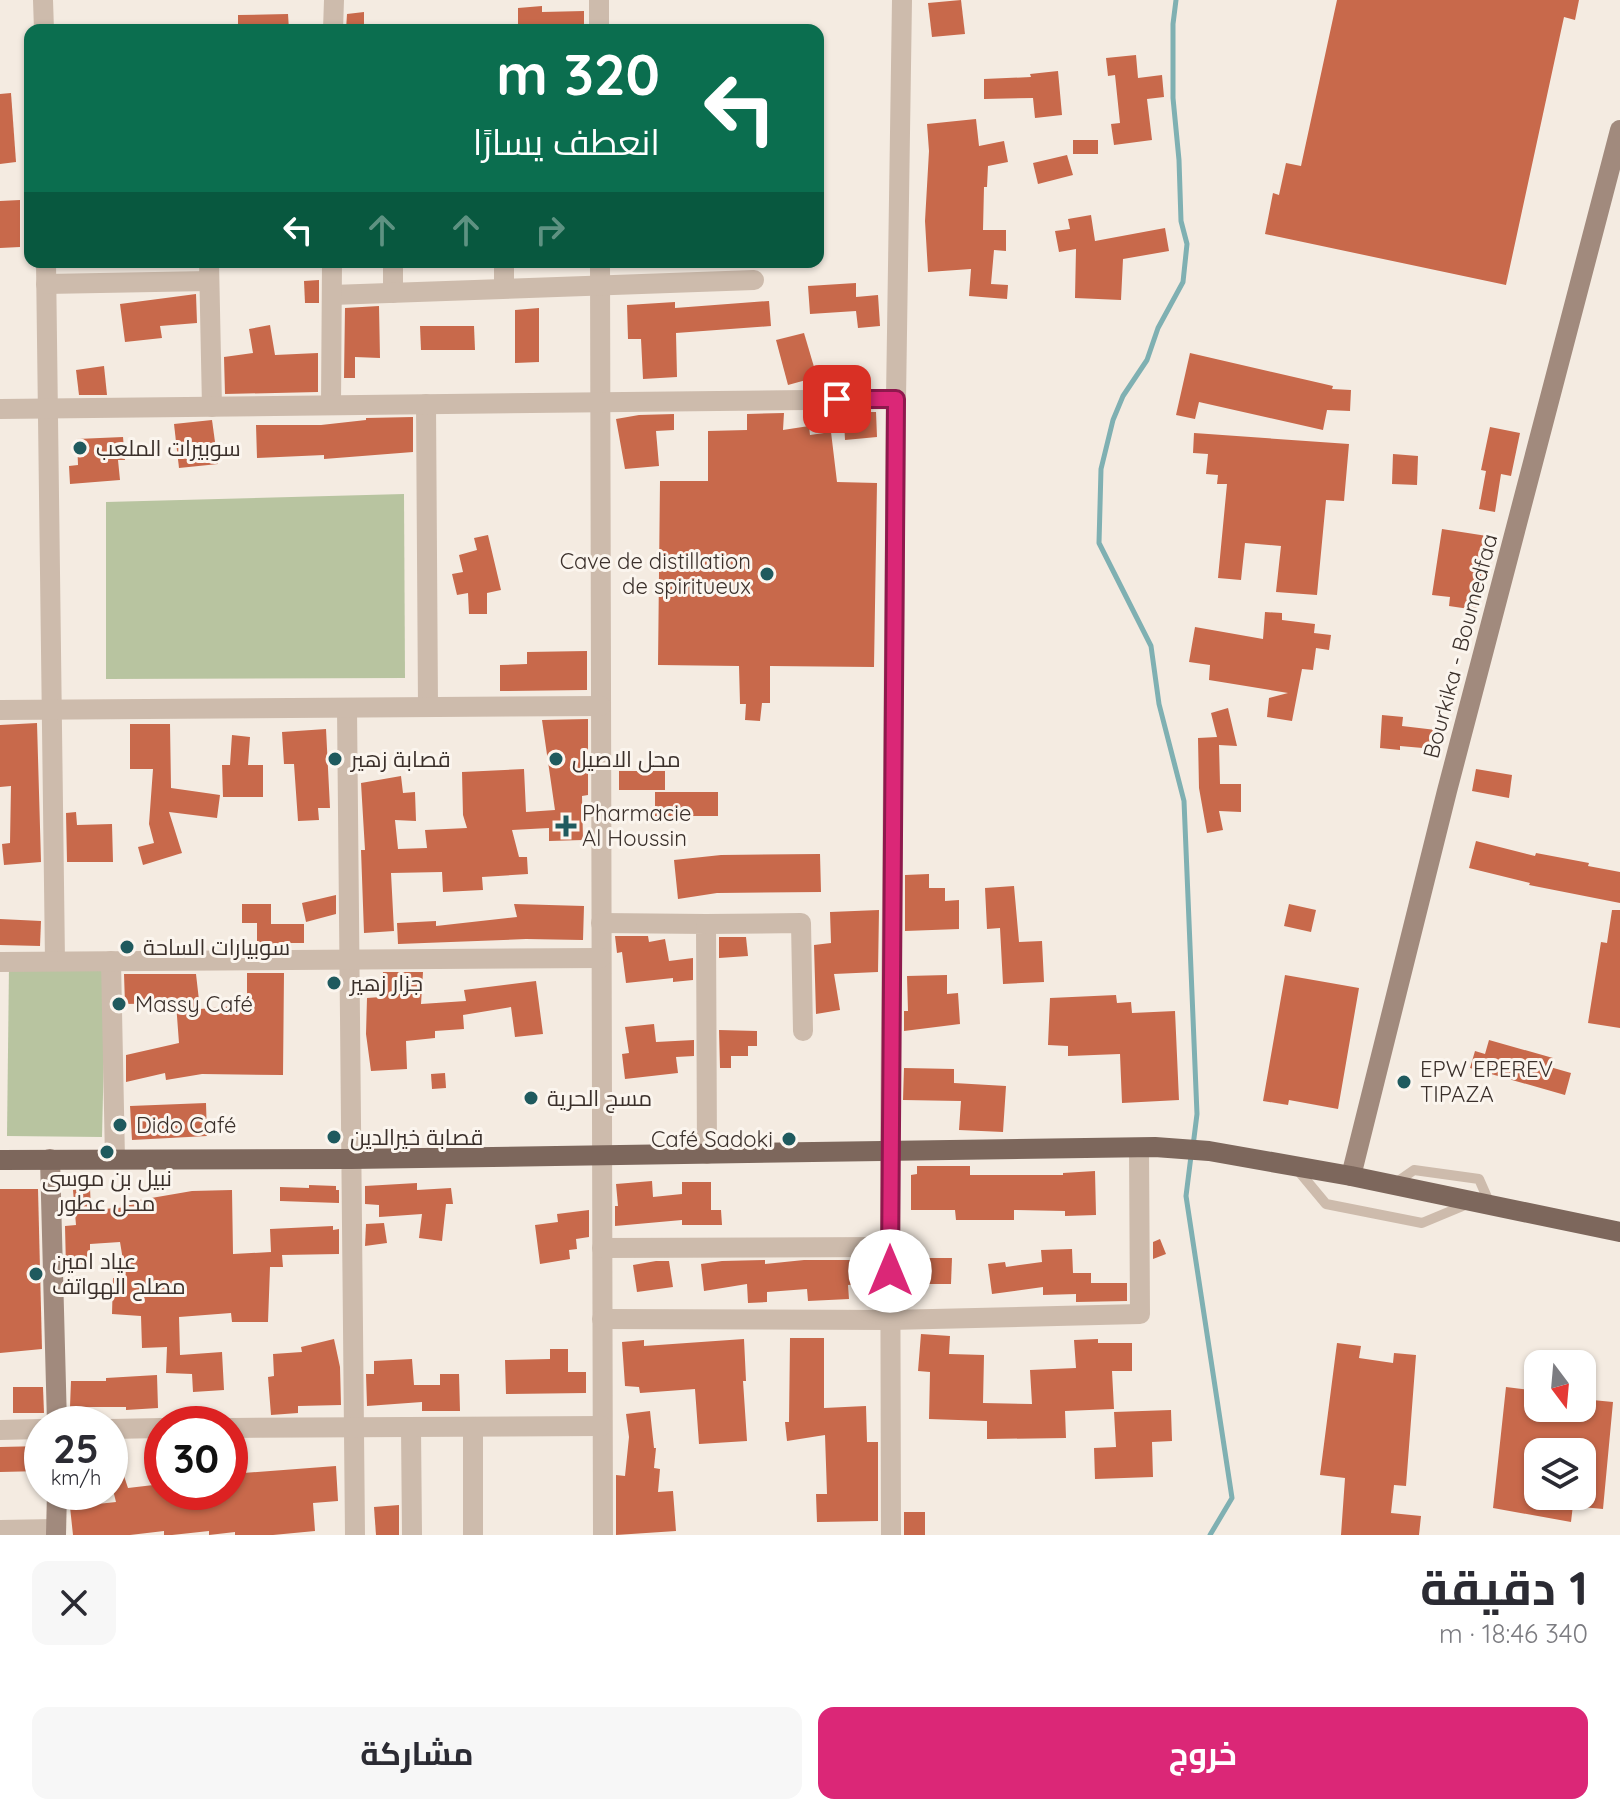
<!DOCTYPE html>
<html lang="ar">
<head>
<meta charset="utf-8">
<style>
  body { margin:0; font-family:Quicksand,Cairo,sans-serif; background:#f7f7f7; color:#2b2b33; direction:rtl; height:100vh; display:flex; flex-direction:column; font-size:30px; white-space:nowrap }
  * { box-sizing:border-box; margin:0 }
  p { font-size:26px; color:#7c7c81 }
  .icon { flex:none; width:44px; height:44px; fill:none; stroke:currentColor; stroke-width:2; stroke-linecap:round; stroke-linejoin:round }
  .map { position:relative; height:1535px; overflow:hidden; direction:ltr }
  .drawer { display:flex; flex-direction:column; background:#fff; flex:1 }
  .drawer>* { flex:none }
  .top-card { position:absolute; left:24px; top:24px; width:800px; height:244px; border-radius:16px; box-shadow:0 2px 6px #0004; direction:rtl; background:#0b6e4f; color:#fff; overflow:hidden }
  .needle { width:52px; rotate:164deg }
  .buttons { position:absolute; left:1524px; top:1350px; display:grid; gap:16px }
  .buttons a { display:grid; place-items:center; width:72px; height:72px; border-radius:16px; background:#fff; box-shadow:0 2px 6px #0004; font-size:40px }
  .speed { position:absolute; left:24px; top:1406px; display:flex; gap:16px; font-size:40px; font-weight:700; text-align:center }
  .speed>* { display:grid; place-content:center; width:104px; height:104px; border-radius:50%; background:#fff; box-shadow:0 2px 6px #0004; line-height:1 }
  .speed small { font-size:20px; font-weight:400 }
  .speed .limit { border:12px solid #d22; background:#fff; color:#111 }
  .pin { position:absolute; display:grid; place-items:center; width:68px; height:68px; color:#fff; margin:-34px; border-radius:16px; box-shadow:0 4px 12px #0006 }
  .me { position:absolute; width:88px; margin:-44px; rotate:0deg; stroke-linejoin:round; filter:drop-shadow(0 0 6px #0008) }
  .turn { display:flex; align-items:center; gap:28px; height:168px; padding:0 32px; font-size:36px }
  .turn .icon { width:104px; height:104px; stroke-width:2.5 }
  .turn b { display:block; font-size:56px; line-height:68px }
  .lanes { display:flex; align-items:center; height:76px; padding:0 32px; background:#0003; justify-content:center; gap:40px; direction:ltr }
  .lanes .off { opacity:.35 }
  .round { display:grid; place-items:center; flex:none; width:84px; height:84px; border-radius:16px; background:#f7f7f7 }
  .headline { display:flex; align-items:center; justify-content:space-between; height:136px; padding:0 32px }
  h1 { font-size:48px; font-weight:700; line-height:60px }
  .action { display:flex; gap:16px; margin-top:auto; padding:16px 32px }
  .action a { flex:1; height:92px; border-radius:16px; background:#db2777; color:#fff; font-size:32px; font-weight:700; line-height:92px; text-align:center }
  .action a+a { background:#f7f7f7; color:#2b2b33 }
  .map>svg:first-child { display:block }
  .green { fill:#b8c4a0 }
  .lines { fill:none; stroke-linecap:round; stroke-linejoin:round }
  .stream { stroke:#7fb0b2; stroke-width:5 }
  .building { fill:#c8694b }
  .service { stroke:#cdbbac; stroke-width:10 }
  .minor { stroke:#cdbbac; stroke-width:20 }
  .secondary { stroke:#a18a7d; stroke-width:20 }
  .primary { stroke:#7d675c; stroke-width:20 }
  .route-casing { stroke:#8e194d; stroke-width:20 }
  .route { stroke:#db2777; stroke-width:14 }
  .poi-dot { fill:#1f5a5e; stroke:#fbf5ee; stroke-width:3 }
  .labels { text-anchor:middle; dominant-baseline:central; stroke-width:6; stroke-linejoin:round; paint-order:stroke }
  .poi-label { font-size:22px; fill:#3b302b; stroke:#fbf5ee; text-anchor:start }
  .street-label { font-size:22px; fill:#3b302b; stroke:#fbf5ee }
</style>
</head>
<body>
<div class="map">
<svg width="1620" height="1535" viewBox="0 0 1620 1535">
  <rect width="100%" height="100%" fill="#f4ebe1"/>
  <g class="green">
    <polygon points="404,494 405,678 106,679 106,502"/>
    <polygon points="106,965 102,1137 7,1136 9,966"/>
  </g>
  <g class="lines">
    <g class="stream">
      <polyline points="1176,0 1173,24 1173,98 1179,160 1181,221 1187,244 1183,282 1158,328 1147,360 1123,396 1113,420 1101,469 1099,543 1151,646 1159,704 1184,801 1197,1114 1193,1146"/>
      <polyline points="1191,1156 1186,1196 1232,1498 1210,1535"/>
    </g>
  </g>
  <g class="building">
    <polygon points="961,0 965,34 932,37 928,3"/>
    <polygon points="1337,0 1579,0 1575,20 1564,17 1506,285 1265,234 1273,193 1279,195 1286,163 1301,166"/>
    <polygon points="542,6 542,12 584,11 584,30 518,30 518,8"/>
    <polygon points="364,12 364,30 346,30 347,14"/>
    <polygon points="288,14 289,30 238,30 238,15"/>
    <polygon points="1136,55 1138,78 1162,75 1164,97 1147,99 1152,140 1114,145 1111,124 1120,123 1115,75 1108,76 1106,58"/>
    <polygon points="1058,71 1062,115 1035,118 1033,98 984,99 984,79 1031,77 1030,74"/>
    <polygon points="11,93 16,162 0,164 0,94"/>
    <polygon points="976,119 979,146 1004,141 1008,162 988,166 987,187 984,187 983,230 1006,230 1006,251 994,250 991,284 1008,285 1007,299 969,296 971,269 928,272 925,221 929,151 927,124"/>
    <rect x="1073" y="140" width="25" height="14"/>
    <polygon points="1067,155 1073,175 1038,184 1033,163"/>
    <polygon points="20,200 20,247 0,248 0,201"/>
    <polygon points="1091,215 1095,241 1165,228 1169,251 1123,259 1121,300 1075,298 1076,249 1059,252 1055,231 1070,229 1068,219"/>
    <polygon points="319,280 319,303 305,303 304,281"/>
    <polygon points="856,283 856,297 878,295 880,326 858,328 856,311 810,314 808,286"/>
    <polygon points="196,294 197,323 160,326 162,338 125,342 120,304"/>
    <polygon points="769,301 771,326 676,333 677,377 643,379 641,339 628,339 627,305 675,302 675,308"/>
    <polygon points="379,306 380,358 355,357 355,378 344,378 345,308"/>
    <polygon points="539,308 539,362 515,363 515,310"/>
    <polygon points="270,325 275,355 318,353 318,392 225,394 224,357 253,353 249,329"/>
    <polygon points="420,326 474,326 475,350 421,350"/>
    <polygon points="804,333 817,377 788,385 776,340"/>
    <polygon points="1190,353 1333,386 1332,389 1351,390 1350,411 1327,410 1323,430 1199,402 1195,419 1176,415"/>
    <polygon points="104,366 107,395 79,395 76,370"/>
    <polygon points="853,412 876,412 877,437 845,440 844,420 853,419"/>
    <polygon points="784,413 783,430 809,426 810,435 831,432 837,482 877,483 874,667 770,666 770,703 762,703 760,721 745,720 746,704 740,704 739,666 658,665 660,481 708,481 708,431 747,430 747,414"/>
    <polygon points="674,414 674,430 656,431 659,466 625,469 616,419 639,415"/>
    <polygon points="413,417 413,452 324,459 324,455 257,458 256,425 321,425 366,420 366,418"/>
    <polygon points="212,420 218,464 179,468 174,424"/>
    <polygon points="1490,427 1520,433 1511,476 1501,474 1495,512 1479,509 1486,471 1481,470"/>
    <polygon points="1194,433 1349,444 1344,501 1326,500 1317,595 1276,592 1281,546 1245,543 1241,580 1218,578 1227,484 1217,484 1218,475 1206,474 1208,454 1193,453"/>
    <polygon points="123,437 125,460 118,460 120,480 70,484 69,466 78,465 77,439"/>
    <polygon points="1393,454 1418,456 1417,485 1392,484"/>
    <polygon points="1442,529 1487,536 1476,610 1449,606 1450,597 1432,595"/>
    <polygon points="488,535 501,590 487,593 487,614 469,614 468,593 457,595 452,574 463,572 459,555 477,550 474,538"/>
    <polygon points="1265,612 1282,613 1282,620 1315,624 1314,633 1331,635 1329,650 1316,648 1313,670 1302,669 1292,721 1267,717 1269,698 1288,693 1209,680 1210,665 1189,662 1195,627 1263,639"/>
    <polygon points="587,651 587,690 500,691 500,665 527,664 527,652"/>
    <polygon points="1228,708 1237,746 1219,745 1220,784 1241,784 1241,812 1219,811 1223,830 1207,833 1199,788 1198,738 1217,737 1211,713"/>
    <polygon points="1382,715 1403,717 1402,726 1436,730 1434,749 1400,746 1400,750 1380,748"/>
    <polygon points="588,719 588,795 582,796 583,840 549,841 549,828 512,830 519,857 527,857 528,874 482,877 483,890 443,892 442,872 391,873 394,931 364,933 361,850 365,850 361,783 401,776 403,793 415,792 416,821 395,820 398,849 427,848 425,830 467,828 463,815 462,772 524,769 526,812 555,810 542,720"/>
    <polygon points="37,723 41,862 4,865 2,844 10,843 11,786 0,787 0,725"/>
    <polygon points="130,724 170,724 171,788 220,795 217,818 169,812 182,853 143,865 138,847 154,843 149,824 153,769 130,769"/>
    <polygon points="326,729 330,808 318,808 319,820 298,821 294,764 284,764 282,732"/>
    <polygon points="232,735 250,737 248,765 263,765 263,797 223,797 222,765 230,765"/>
    <polygon points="1476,769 1512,775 1509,798 1472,791"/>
    <rect x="619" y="771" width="46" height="19"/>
    <rect x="655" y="792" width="63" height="24"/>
    <polygon points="76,812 77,825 112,824 113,862 67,862 66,813"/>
    <polygon points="1476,841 1535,856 1536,853 1589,863 1588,866 1620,872 1620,903 1529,885 1530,883 1469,868"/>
    <polygon points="820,854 821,892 717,893 678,899 674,860 721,855"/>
    <polygon points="929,874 929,888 945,888 945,901 959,900 959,929 905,931 905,875"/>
    <polygon points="1014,886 1019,942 1042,941 1044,982 1003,984 1000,928 987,929 985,888"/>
    <polygon points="336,895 336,914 306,922 302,903"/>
    <polygon points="242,904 271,904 271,924 304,924 304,943 284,943 284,947 257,947 257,923 242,923"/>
    <polygon points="514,904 584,906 583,940 526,939 398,944 397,923 436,921 436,926 517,917"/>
    <polygon points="1289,904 1316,910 1311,932 1284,926"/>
    <polygon points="879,910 878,972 834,974 840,1010 816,1014 814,945 831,943 830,912"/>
    <polygon points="1612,910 1620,910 1620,1028 1588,1023 1601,942 1607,943"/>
    <polygon points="0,919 41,921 40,946 0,945"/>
    <polygon points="615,936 648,936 649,942 665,939 669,961 693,958 693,980 673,982 673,978 626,983 622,952 617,953"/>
    <polygon points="719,937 746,937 748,956 719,958"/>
    <polygon points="383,972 423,972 421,1004 466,1001 464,990 536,981 543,1034 515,1037 511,1007 463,1015 464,1029 435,1031 435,1038 406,1041 407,1069 371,1071 366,1034 367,998 381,997"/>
    <polygon points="247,973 284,973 283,1075 202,1074 166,1080 165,1073 126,1082 126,1055 179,1043 176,1003 125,1004 124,974 196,974 200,1009 247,1005"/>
    <polygon points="947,975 947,994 958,993 960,1024 904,1031 904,1011 908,1011 907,976"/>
    <polygon points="1285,975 1359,988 1338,1109 1289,1100 1288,1105 1263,1101"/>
    <polygon points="1116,995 1117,1003 1131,1002 1132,1013 1175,1011 1179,1100 1122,1103 1120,1054 1068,1056 1068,1046 1048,1045 1050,998"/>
    <polygon points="654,1024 656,1042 694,1040 694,1056 676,1057 678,1073 625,1079 622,1054 629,1053 625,1027"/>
    <polygon points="719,1030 757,1031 757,1046 748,1046 748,1056 731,1056 731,1068 720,1068"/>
    <polygon points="1489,1040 1553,1058 1550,1067 1571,1073 1565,1095 1470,1068 1475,1051 1485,1054"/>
    <polygon points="904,1068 954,1069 954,1083 1006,1086 1003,1132 959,1130 961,1101 903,1100"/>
    <polygon points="445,1073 446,1088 432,1089 431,1074"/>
    <polygon points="206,1103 207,1136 132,1140 130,1106"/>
    <polygon points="917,1166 970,1166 970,1175 1063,1175 1063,1173 1095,1171 1096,1215 1065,1216 1065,1211 1014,1210 1014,1220 956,1220 955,1210 911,1210 911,1175 917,1174"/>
    <polygon points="652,1181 653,1197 682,1194 682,1182 711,1182 711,1210 721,1210 722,1225 682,1225 682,1220 615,1226 615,1206 618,1206 616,1184"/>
    <polygon points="417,1183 417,1190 451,1188 453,1204 446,1204 442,1241 419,1238 422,1214 379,1217 379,1205 365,1204 365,1186"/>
    <polygon points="309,1185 336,1186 336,1190 339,1190 339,1203 280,1201 280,1187 309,1188"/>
    <polygon points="90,1188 91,1210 129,1207 128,1202 192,1191 232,1190 233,1254 271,1252 270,1229 333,1226 333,1230 339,1229 339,1254 282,1255 283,1267 270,1267 268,1322 232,1322 231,1313 179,1317 180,1355 222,1352 224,1390 193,1392 192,1374 166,1373 167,1347 142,1348 141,1316 112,1314 113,1278 126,1278 120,1242 90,1244 90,1268 66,1268 65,1226 76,1225 73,1190"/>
    <polygon points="0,1189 38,1189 42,1349 0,1353"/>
    <polygon points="589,1210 589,1237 576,1239 577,1249 569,1250 570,1259 540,1264 535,1225 558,1222 557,1214"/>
    <polygon points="384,1223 387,1243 365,1246 366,1224"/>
    <polygon points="1160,1239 1166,1254 1153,1259 1153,1242"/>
    <polygon points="1072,1249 1073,1273 1091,1273 1091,1283 1127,1283 1127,1301 1076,1302 1076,1294 1043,1295 1043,1287 992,1294 988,1264 1005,1262 1006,1267 1042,1262 1041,1250"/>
    <polygon points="916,1258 952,1258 951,1284 917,1284"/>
    <polygon points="765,1260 765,1264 804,1260 860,1260 862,1284 848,1285 849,1299 808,1301 807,1289 767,1292 767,1302 748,1303 747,1284 704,1291 701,1264 722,1261"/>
    <polygon points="656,1261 669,1261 673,1287 637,1292 633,1265"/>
    <polygon points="921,1334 950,1336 949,1354 984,1355 983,1403 1032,1404 1030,1370 1076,1368 1074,1340 1098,1339 1098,1343 1132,1343 1132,1371 1112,1371 1114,1409 1065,1411 1066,1438 987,1439 987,1421 929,1419 930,1372 918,1371"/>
    <polygon points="790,1338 824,1338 824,1408 866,1406 867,1442 878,1442 878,1521 817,1522 816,1494 827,1494 825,1435 787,1441 785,1422 789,1422"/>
    <polygon points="334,1339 340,1367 341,1405 298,1406 298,1413 271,1415 268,1377 274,1376 273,1354 302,1352 301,1347"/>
    <polygon points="744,1339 746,1381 743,1381 747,1441 699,1444 695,1389 640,1393 639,1387 625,1386 622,1342 644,1340 644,1346"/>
    <polygon points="1337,1343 1361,1346 1359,1358 1393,1363 1394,1353 1416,1355 1406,1486 1394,1485 1391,1513 1421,1516 1419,1535 1341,1535 1345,1478 1320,1475"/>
    <polygon points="550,1349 568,1349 568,1372 586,1372 586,1393 506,1394 505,1360 550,1359"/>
    <polygon points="412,1359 414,1385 440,1385 440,1374 459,1374 460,1411 422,1411 422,1402 367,1406 366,1374 374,1374 374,1361"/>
    <polygon points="157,1375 158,1408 126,1410 126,1407 70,1407 71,1381 106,1381 106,1378"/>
    <polygon points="13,1387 43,1387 44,1413 13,1413"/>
    <polygon points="1506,1387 1538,1391 1538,1408 1582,1408 1582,1399 1613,1402 1603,1509 1582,1507 1585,1452 1538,1452 1538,1496 1574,1496 1571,1522 1493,1508"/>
    <polygon points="1171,1410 1172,1441 1152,1442 1153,1477 1095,1479 1094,1448 1116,1447 1114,1412"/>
    <polygon points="650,1411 654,1448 656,1448 654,1468 660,1469 658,1492 673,1491 676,1531 616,1535 616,1475 625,1476 629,1437 626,1414"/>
    <polygon points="42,1446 42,1471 0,1472 0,1447"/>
    <polygon points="336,1466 338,1501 313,1503 315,1531 273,1535 235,1535 235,1532 209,1535 209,1531 172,1535 164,1535 164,1531 130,1535 73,1535 70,1507 116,1502 110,1478 123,1473 128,1488 162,1484 162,1492 230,1492 230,1474"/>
    <polygon points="399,1505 399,1535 376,1535 374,1507"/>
    <rect x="904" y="1512" width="21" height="23"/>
  </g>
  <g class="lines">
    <g class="service">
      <polyline points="1296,1168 1326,1204 1422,1223 1470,1203"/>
      <polyline points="1394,1184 1414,1170 1479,1179 1490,1204"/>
    </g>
    <g class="minor">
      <polyline points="43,0 44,30"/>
      <polyline points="599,0 599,30"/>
      <polyline points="333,30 334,0"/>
      <polyline points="46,262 55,961"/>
      <polyline points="209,262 212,407"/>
      <polyline points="393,262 393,293"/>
      <polyline points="504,262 504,288"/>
      <polyline points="600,262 603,1535"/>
      <polyline points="46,284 209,281"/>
      <polyline points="332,295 754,280"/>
      <polyline points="896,399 902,0"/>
      <polyline points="426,404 428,707"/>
      <polyline points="331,405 332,262"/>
      <polyline points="0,409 896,399 890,1150 891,1535"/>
      <polyline points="347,708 355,1535"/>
      <polyline points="0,710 601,706"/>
      <polyline points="601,923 706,924 707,1154"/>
      <polyline points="706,924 801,923 803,1031"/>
      <polyline points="111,961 115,1159"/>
      <polyline points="0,962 601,958"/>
      <polyline points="602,1248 890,1247"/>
      <polyline points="602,1319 890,1320 1140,1314 1139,1148"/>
      <polyline points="411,1427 412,1535"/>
      <polyline points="230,1428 602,1426"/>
      <polyline points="110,1429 162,1428"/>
      <polyline points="0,1430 42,1429"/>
      <polyline points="0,1530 56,1529"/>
      <polyline points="473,1535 473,1427"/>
    </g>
    <g class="secondary">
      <polyline points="50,1159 57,1424"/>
      <polyline points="1351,1176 1447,791 1620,130"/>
      <polyline points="56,1535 57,1492"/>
    </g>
    <polyline class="primary" points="0,1160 351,1159 1155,1147 1209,1151 1351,1176 1620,1232"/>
  </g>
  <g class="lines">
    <g class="route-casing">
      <polyline id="route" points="837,399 896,399 890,1271"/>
    </g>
    <use href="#route" class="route"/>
  </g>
  <g class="poi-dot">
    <circle cx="80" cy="448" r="8"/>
    <circle cx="767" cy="574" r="8"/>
    <circle cx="335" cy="759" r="8"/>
    <circle cx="556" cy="759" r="8"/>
    <path d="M562 814h8v8h8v8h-8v8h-8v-8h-8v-8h8z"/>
    <circle cx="127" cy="947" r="8"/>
    <circle cx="334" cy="983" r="8"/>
    <circle cx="119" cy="1004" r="8"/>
    <circle cx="1404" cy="1082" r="8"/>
    <circle cx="531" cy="1098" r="8"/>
    <circle cx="120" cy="1125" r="8"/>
    <circle cx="334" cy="1137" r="8"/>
    <circle cx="789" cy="1139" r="8"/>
    <circle cx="107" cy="1152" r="8"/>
    <circle cx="36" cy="1274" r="8"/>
  </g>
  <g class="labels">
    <g class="poi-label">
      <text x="96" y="448">سوبيرات الملعب</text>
      <text x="751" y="561" text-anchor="end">Cave de distillation<tspan x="751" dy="25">de spiritueux</tspan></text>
      <text x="351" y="759">قصابة زهير</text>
      <text x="572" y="759">محل الاصيل</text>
      <text x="582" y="813">Pharmacie<tspan x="582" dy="25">Al Houssin</tspan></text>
      <text x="143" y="947">سوبيارات الساحة</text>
      <text x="350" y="983">جزار زهير</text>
      <text x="135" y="1004">Massy Café</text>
      <text x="1420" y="1069">EPW EPEREV<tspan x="1420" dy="25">TIPAZA</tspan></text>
      <text x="547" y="1098">مسج الحرية</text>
      <text x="136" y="1125">Dido Café</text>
      <text x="350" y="1137">قصابة خيرالدين</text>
      <text x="773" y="1139" text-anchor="end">Café Sadoki</text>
      <text x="107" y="1178" text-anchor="middle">نبيل بن موسى<tspan x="107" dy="25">محل عطور</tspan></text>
      <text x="52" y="1261">عياد امين<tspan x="52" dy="25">مصلح الهواتف</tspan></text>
    </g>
    <g class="street-label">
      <text transform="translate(1460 646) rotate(-75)">Bourkika - Boumedfaa</text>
    </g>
  </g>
</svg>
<div class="buttons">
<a><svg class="needle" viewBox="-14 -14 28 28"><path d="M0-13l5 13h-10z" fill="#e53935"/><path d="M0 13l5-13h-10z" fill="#7c7c81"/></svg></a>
<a><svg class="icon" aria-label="layers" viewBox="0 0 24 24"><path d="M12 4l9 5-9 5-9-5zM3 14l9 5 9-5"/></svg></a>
</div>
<div class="speed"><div>25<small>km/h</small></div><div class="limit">30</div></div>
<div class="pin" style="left:837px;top:399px;background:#d93025"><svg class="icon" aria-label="arrive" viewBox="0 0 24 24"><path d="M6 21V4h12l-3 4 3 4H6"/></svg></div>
<svg class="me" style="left:890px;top:1271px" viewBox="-20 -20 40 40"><circle r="19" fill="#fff"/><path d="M0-13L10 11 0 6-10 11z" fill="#db2777"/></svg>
<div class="top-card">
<div class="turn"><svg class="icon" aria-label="left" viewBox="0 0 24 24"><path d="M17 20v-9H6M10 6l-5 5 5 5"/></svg><div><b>320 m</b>انعطف يسارًا</div></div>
<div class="lanes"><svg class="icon" aria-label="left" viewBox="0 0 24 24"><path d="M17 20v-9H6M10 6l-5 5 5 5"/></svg><svg class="icon off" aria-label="ahead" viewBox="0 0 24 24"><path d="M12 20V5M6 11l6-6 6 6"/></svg><svg class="icon off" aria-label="ahead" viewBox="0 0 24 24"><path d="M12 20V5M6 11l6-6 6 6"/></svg><svg class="icon off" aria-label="right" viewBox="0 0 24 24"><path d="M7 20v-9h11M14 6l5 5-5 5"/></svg></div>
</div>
</div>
<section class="drawer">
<div class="headline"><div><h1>1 دقيقة</h1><p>340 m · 18:46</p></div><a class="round"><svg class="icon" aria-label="close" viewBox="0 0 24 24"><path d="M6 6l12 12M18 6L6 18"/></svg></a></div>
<div class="action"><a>خروج</a><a>مشاركة</a></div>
</section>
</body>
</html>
